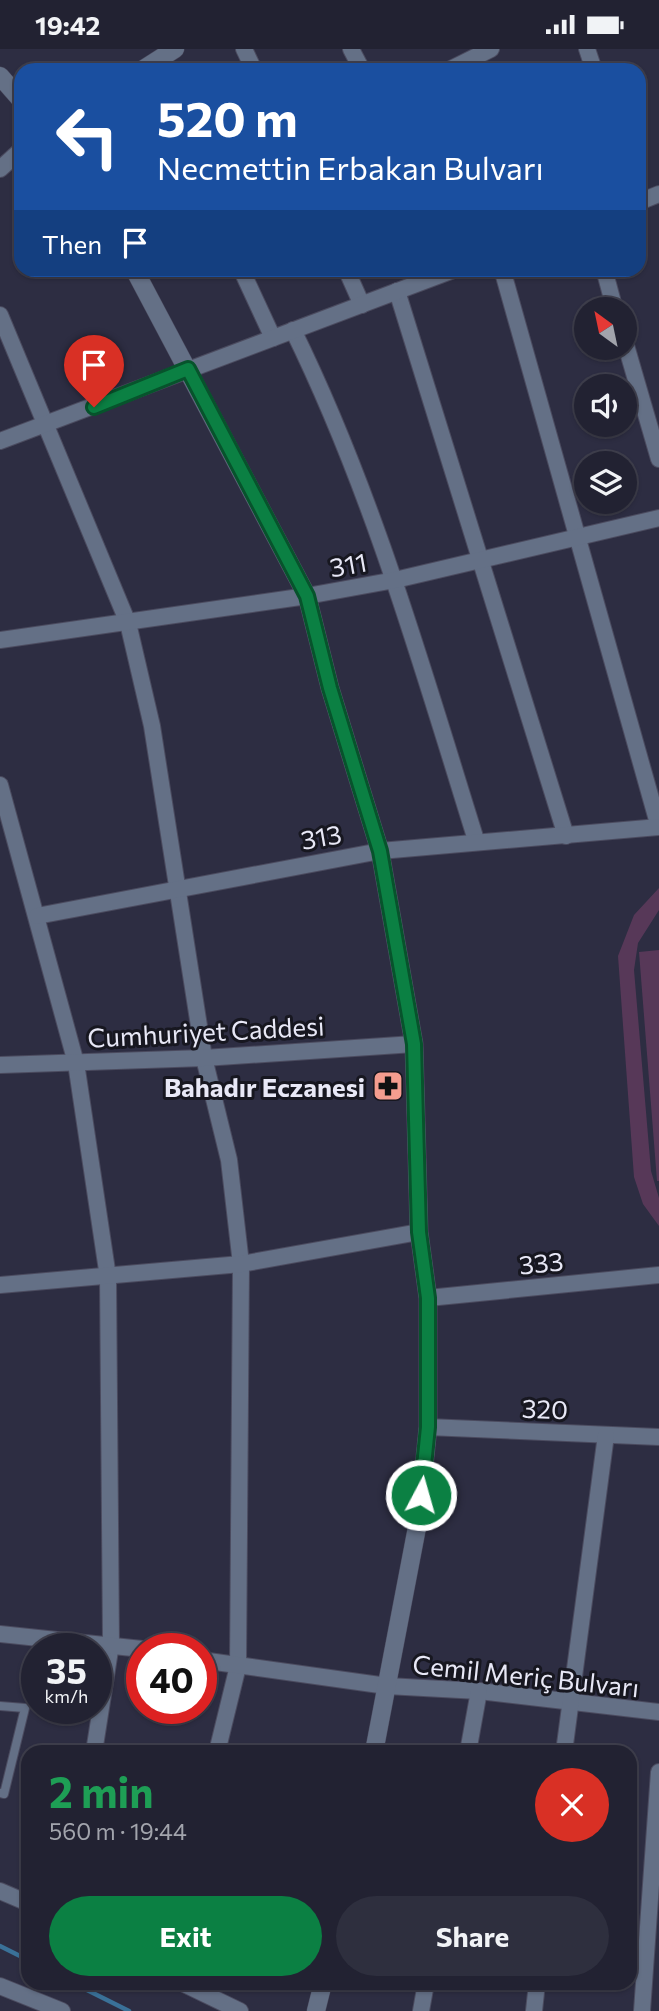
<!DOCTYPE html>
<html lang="en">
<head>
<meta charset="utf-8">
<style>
  body { margin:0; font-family:Commissioner,sans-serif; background:#2e2f3e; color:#f1f3f6; height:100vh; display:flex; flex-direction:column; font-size:26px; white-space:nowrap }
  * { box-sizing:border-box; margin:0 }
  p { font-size:23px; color:#a2a4ac }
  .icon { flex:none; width:38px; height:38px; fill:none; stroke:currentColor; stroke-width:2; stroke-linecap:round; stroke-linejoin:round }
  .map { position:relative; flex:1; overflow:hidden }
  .panel { position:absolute; left:21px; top:1696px; width:616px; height:245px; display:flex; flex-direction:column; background:#222232; border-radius:21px; box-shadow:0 2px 5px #0004,0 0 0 2px #3f3f4d }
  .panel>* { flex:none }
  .banner { position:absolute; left:14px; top:14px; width:632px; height:214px; border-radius:21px; box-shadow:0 2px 5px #0004,0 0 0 2px #3f3f4d; background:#1a4fa0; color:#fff; overflow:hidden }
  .needle { width:46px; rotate:327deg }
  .tools { position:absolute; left:574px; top:248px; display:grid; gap:14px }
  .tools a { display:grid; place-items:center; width:63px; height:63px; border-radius:50%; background:#222232; box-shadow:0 2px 5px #0004,0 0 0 2px #3f3f4d; font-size:35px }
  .speed { position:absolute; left:21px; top:1584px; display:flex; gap:14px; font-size:35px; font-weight:700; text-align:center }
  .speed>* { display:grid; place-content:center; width:91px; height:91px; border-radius:50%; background:#222232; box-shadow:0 2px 5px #0004,0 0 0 2px #3f3f4d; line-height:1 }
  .speed small { font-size:18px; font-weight:400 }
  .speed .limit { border:10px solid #d22; background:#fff; color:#111 }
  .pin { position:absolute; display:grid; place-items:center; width:60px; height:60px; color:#fff; margin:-72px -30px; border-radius:50% 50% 50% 0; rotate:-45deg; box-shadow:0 0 7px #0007 }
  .pin .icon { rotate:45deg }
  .me { position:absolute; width:77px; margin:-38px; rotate:6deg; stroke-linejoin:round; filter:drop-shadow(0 0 5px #0008) }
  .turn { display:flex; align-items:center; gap:24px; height:147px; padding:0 28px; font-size:32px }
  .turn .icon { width:91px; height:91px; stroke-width:2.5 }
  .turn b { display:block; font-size:49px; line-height:60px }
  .then { display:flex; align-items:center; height:66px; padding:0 28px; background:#0003; gap:14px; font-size:26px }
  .round { display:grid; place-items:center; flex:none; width:74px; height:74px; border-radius:37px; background:#2e2f3e }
  .headline { display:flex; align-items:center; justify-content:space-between; height:119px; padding:0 28px }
  h1 { font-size:42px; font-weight:700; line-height:52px; color:#1e9e55 }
  .cta { display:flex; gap:14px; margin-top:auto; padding:14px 28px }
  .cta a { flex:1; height:80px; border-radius:42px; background:#0b8043; color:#fff; font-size:28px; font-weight:700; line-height:80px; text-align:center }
  .cta a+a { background:#2e2f3e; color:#f1f3f6 }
  .status { display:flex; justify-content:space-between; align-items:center; height:49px; padding:0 35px; background:#222232; direction:ltr }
  .status svg { height:19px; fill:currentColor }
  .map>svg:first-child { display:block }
  .pitch { fill:#573858 }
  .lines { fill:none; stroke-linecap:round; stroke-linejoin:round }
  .stream { stroke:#3a7198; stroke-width:4.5 }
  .service-casing { stroke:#4b4b5f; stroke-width:10 }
  .minor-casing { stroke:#4b4b5f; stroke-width:18 }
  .tertiary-casing { stroke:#4b4b5f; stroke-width:19 }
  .service { stroke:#647086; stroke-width:8 }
  .minor { stroke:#647086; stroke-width:16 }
  .tertiary { stroke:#647086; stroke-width:18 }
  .route-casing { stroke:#07532c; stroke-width:18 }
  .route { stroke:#0b8043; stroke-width:12 }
  .labels { text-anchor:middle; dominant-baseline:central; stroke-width:6; stroke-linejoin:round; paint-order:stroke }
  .street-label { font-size:26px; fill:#e8e8f6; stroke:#171720 }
  .poi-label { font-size:26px; font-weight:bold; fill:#e8e8f6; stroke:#171720; text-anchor:end }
</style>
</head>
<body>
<div class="status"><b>19:42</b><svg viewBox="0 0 49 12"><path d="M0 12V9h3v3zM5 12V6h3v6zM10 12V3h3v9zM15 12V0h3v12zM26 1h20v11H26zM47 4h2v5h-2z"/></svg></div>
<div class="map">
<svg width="659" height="1962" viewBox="0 0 659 1962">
  <rect width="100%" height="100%" fill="#2d2d42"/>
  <g class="pitch">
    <polygon points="659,839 659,861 638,894 634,921 651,1122 659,1149 659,1177 643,1155 634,1128 618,907 634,866"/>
    <polygon points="659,901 659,1132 657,1132 639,903"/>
  </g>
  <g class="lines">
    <g class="stream">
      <polyline points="0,1897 28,1911"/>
      <polyline points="73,1934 129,1962"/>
    </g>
    <g class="service-casing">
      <polyline id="service" points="0,1657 25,1659 4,1745 0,1744"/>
    </g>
    <g class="minor-casing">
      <g id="minor">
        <polyline points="244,0 254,21"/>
        <polyline points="351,0 362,21"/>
        <polyline points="587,0 594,21"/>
        <polyline points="449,21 491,0"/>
        <polyline points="0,120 21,101"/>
        <polyline points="639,153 659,145"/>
        <polyline points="241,220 273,289"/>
        <polyline points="346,220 362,256"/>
        <polyline points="502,220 659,778"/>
        <polyline points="604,220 615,261"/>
        <polyline points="397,242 566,787"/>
        <polyline points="0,266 128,574 152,677 204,1009 229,1111 241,1215 238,1617 217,1703"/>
        <path d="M293 281C373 444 422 618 476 791"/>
        <polyline points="625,293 659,410"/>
        <polyline points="0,392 456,220"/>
        <polyline points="0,591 307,547 395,531 659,469"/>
        <polyline points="0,736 76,1014 108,1228 111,1595 94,1703"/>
        <polyline points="37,867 380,802 659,778"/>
        <polyline points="0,1016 204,1009 414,995"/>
        <polyline points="0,1236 241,1215 419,1183"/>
        <polyline points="428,1249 659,1226"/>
        <polyline points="428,1378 659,1388"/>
        <polyline points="0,1585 142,1600"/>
        <polyline points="201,1611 387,1637 479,1642 659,1663"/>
        <polyline points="468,1703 479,1642"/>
        <polyline points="564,1703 606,1386"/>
        <polyline points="0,1842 28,1854"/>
        <polyline points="182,1934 240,1962"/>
        <polyline points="0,1937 62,1962"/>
        <polyline points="421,1962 426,1934"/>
        <polyline points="534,1962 537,1934"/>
        <polyline points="642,1962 659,1723"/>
      </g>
    </g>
    <g class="tertiary-casing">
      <g id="tertiary">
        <polyline points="142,21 175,0"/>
        <polyline points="0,27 21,51"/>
        <polyline points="134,220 307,547 330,639 380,802 414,995 419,1183 428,1249 428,1378 419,1468 374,1703"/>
        <polyline points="316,1962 323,1934"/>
      </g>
    </g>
    <use href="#service" class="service"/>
    <use href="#minor" class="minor"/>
    <use href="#tertiary" class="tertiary"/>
  </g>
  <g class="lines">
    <g class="route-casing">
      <polyline id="route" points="94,358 188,320 307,547 330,639 380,802 414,995 419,1183 428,1249 428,1378 421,1446"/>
    </g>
    <use href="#route" class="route"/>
  </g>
  <defs>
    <g id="pharmacy-square" transform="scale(1.575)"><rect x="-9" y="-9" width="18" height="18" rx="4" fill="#f59d8f" stroke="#171720"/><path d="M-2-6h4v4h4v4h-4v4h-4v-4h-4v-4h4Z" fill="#111"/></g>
  </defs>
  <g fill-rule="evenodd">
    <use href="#pharmacy-square" x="388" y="1037"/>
  </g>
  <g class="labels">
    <g class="street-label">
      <text transform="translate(348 515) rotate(-10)">311</text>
      <text transform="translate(321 787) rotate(-10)">313</text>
      <text transform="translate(206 982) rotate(-3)">Cumhuriyet Caddesi</text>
      <text transform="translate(541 1213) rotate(-6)">333</text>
      <text transform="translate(545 1359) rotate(2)">320</text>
      <text transform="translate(526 1626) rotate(6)">Cemil Meriç Bulvarı</text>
    </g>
    <g class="poi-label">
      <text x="365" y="1037">Bahadır Eczanesi</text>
    </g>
  </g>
</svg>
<div class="tools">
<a><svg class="needle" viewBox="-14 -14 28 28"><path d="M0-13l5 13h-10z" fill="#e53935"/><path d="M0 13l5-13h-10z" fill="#a2a4ac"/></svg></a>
<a><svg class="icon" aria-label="sound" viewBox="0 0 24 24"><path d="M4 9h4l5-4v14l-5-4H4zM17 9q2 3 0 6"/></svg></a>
<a><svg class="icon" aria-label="layers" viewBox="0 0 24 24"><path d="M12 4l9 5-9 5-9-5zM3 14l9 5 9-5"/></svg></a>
</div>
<div class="speed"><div>35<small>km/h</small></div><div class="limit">40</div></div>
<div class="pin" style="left:94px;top:358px;background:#d93025"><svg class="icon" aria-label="arrive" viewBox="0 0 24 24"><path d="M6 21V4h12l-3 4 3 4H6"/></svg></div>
<svg class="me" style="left:421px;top:1446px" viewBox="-20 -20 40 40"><circle r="17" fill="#0b8043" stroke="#fff" stroke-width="3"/><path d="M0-11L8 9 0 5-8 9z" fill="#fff"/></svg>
<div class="banner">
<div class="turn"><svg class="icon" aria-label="left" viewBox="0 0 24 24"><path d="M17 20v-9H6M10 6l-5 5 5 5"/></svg><div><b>520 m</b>Necmettin Erbakan Bulvarı</div></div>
<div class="then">Then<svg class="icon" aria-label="arrive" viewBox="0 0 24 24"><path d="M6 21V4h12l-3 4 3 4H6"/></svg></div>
</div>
<section class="panel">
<div class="headline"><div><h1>2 min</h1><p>560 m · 19:44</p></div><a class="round" style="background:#d93025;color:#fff"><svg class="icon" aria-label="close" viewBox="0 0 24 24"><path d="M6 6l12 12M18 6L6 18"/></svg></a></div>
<div class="cta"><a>Exit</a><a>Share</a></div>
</section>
</div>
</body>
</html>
